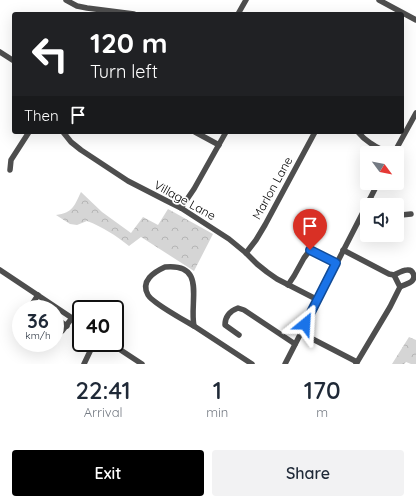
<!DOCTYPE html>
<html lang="en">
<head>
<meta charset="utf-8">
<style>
  body { margin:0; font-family:Quicksand,sans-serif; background:#f2f2f3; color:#1f2937; height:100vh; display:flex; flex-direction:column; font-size:15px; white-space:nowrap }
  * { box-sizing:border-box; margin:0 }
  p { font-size:13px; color:#747a83 }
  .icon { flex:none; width:22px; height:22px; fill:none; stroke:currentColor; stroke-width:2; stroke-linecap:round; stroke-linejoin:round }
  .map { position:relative; height:364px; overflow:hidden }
  .panel { display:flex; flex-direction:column; background:#fff; flex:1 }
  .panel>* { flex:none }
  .top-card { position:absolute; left:12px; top:12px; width:392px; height:122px; border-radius:4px; box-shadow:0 4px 16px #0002; background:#202124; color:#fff; overflow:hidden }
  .needle { width:26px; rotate:122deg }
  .controls { position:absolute; left:360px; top:146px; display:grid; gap:8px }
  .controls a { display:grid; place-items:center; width:44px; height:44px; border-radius:4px; background:#fff; box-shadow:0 4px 16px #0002; font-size:20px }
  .speed { position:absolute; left:12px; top:300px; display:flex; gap:8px; font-size:20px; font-weight:700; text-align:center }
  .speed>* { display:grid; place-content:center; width:52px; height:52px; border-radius:50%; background:#fff; box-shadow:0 4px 16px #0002; line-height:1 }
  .speed small { font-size:10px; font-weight:400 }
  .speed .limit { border:2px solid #111; border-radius:6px; background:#fff; color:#111 }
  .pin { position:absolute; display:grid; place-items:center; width:34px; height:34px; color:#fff; margin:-41px -17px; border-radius:50% 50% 50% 0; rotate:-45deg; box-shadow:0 0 4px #0007 }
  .pin .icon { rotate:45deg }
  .me { position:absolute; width:44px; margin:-22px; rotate:27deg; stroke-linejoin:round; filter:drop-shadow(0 0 3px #0008) }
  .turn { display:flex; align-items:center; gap:14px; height:84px; padding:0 12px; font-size:18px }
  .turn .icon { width:52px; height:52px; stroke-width:2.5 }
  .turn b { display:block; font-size:28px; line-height:34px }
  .then { display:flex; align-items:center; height:38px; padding:0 12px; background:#0003; gap:8px; font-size:15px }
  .eta { display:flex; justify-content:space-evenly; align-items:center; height:68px; text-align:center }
  .eta b { font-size:24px; font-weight:600; line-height:28px }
  .cta { display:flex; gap:8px; margin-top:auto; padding:8px 12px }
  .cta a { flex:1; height:46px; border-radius:4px; background:#000; color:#fff; font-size:16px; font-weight:600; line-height:46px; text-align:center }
  .cta a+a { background:#f2f2f3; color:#1f2937 }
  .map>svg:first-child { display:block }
  .forest { fill:url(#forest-crowns) }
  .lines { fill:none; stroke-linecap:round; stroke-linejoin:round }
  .minor { stroke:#4e4e4e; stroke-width:5.5 }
  .route-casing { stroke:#114b97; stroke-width:10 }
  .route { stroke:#1a73e8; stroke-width:7 }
  .labels { text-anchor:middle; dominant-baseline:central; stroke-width:3.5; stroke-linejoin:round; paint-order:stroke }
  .street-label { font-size:12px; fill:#000; stroke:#fff }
</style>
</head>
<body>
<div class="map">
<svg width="416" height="364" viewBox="0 0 416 364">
  <defs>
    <pattern id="forest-crowns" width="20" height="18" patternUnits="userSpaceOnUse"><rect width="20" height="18" fill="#d5d5d5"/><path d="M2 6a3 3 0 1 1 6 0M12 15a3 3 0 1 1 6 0" fill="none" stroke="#b5b5b5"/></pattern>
  </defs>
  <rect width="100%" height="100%" fill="#fff"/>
  <g class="forest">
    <path d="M81 192 102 212 131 233 143 217 158 225 168 209 213 234 194 271 141 237 129 246C115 235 103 227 87 221L77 225 70 224 56 215C73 213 74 206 81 192Z"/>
    <polygon points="409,337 416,340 416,364 411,364 406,362 404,364 392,364"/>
  </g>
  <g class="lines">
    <g class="minor">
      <polyline points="66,0 77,6 87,8 134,14"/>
      <polyline points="379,0 416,20"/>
      <polyline points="238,14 246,0"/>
      <polyline points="0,52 14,61"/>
      <polyline points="63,132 71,142 81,150 128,181 165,200 181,208 229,239 246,253 257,264 267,272 277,279 318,300"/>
      <polyline points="195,132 219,145"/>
      <path d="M358 132C366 142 377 147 388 153"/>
      <polyline points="394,153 416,113"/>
      <polyline points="10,170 11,160 29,132"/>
      <polyline points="370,199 382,205"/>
      <polyline points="181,208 194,189 226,132"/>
      <polyline points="397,213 401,215 411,214"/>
      <polyline points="343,250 389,274 394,275 400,287 390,307 356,364"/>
      <polyline points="246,253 256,240 265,225 315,132"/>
      <path d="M165 267C207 263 189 301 194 326 185 321 152 302 148 295 140 281 154 272 165 267Z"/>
      <polyline points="0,270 81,324"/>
      <path d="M394 275C398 273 403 270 407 270 413 269 416 277 412 281 409 284 403 285 400 287"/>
      <polyline points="288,285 294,276 304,258 310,250 336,263"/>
      <polyline points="33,304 41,309"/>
      <polyline points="29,309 38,295"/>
      <polyline points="55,318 67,326"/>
      <polyline points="194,326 252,364"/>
      <polyline points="301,333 357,362"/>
      <path d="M239 335 225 325C225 317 230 311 238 308L244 310 295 344"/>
      <polyline points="55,336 62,331 72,318"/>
      <polyline points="110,343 142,364"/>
      <polyline points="84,364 94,343"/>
      <polyline points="285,364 378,183"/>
    </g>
  </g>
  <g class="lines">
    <g class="route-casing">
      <polyline id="route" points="305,324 336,263 310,250"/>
    </g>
    <use href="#route" class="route"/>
  </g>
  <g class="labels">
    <g class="street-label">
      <text transform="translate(272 188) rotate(-61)">Marlon Lane</text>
      <text transform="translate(185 200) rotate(29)">Village Lane</text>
    </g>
  </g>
</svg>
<div class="controls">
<a><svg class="needle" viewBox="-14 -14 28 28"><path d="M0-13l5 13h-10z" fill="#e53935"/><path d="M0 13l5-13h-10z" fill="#747a83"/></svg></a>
<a><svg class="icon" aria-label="sound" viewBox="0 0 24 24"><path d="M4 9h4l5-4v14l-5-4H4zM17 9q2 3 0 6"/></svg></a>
</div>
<div class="speed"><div>36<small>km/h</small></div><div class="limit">40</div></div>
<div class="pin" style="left:310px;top:250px;background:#d93025"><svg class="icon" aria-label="arrive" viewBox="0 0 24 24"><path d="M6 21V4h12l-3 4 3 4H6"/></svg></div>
<svg class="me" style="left:305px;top:324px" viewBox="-20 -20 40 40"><path d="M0-17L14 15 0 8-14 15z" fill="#1a73e8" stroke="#fff" stroke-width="4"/></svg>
<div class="top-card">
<div class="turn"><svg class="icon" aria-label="left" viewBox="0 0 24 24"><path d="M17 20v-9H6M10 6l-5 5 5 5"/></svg><div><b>120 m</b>Turn left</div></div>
<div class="then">Then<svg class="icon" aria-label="arrive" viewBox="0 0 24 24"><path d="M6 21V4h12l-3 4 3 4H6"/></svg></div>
</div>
</div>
<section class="panel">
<div class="eta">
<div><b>22:41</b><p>Arrival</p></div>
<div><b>1</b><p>min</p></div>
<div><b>170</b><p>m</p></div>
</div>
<div class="cta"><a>Exit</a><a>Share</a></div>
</section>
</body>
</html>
